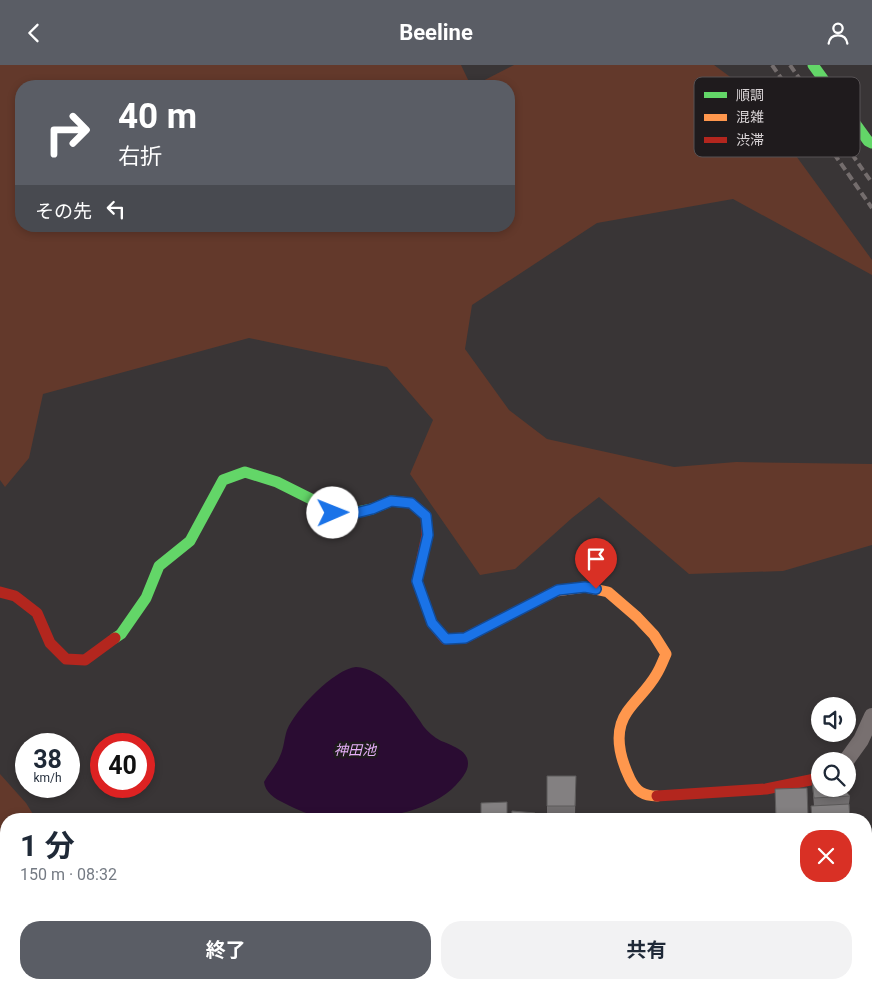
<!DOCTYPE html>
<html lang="ja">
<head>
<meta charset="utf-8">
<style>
  body { margin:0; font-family:Roboto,"Noto Sans JP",sans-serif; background:#f2f2f3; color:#1f2937; height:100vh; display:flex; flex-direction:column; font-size:19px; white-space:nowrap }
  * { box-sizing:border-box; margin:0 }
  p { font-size:16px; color:#747a83 }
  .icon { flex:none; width:28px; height:28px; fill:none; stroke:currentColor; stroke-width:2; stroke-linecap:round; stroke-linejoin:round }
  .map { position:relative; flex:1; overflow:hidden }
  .details { position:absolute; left:0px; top:748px; width:872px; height:176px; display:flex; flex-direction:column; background:#fff; border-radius:20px 20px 0 0; box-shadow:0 2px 8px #0003 }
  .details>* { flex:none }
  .top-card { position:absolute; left:15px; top:15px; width:500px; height:152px; border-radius:20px; box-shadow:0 2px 8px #0003; background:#5a5d65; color:#fff; overflow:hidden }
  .fabs { position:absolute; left:811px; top:632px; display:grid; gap:10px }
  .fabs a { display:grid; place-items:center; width:45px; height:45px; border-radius:50%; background:#fff; box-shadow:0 2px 8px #0003; font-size:25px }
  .speed { position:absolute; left:15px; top:668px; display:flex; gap:10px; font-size:25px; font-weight:700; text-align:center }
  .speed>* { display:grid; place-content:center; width:65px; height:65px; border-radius:50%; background:#fff; box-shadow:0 2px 8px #0003; line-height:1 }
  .speed small { font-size:12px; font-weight:400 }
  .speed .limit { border:8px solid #d22; background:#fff; color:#111 }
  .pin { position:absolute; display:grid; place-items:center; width:42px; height:42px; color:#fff; margin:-51px -21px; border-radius:50% 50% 50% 0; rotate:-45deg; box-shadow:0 0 5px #0007 }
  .pin .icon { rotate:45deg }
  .me { position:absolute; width:55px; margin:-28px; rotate:89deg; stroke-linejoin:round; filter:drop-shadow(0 0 4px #0008) }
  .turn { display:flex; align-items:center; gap:18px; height:105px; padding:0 20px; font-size:22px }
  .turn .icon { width:65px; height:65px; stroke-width:2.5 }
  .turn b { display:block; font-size:35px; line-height:42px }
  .then { display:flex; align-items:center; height:48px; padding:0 20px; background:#0003; gap:10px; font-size:19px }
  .round { display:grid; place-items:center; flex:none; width:52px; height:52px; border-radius:20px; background:#f2f2f3 }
  .summary { display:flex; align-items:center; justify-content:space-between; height:85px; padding:0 20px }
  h1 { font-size:30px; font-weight:700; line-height:38px }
  .button { display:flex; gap:10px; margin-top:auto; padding:10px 20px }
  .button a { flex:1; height:58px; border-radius:20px; background:#5a5d65; color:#fff; font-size:20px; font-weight:700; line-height:58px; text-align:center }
  .button a+a { background:#f2f2f3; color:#1f2937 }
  header { display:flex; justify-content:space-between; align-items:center; height:65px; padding:0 20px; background:#5a5d65; color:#fff; font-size:22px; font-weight:700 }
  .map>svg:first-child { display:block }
  .green { fill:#63392b }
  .water { fill:#2a0c32 }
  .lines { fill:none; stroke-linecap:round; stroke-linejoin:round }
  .street { stroke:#787070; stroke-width:16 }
  .fast { stroke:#63d668; stroke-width:11 }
  .slow { stroke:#ff974d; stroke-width:11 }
  .jam { stroke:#b3261e; stroke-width:11 }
  .rail { stroke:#746d6d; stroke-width:4; stroke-dasharray:8 4; stroke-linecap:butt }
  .wall { fill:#716e6f }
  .building { fill:#838081; stroke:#5c5a5a }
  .route-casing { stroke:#114b97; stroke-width:12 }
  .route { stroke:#1a73e8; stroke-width:9 }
  .labels { text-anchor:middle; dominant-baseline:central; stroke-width:5; stroke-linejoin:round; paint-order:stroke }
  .water-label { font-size:14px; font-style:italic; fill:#e5aff7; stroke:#1f1b1d }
  .key { fill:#1f1b1d; stroke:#575254; stroke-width:1 }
  .key-label { font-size:14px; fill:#d9d4d6 }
</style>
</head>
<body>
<header><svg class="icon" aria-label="back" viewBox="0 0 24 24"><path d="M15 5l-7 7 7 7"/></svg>Beeline<svg class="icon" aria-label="person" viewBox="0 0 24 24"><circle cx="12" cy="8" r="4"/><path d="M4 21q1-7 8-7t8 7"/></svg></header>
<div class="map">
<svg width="872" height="923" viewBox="0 0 872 923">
  <rect width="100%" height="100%" fill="#393536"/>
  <g class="green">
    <polygon points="0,0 461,0 471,21 21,21 21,161 509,161 509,21 473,21 514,0 714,0 748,25 872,195 872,210 733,134 597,158 472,240 465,284 509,345 547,374 674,402 736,397 872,399 872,480 783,506 689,509 599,432 572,453 515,504 480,510 410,409 433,355 387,302 249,273 43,329 29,393 5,422 0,415"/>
    <polygon points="0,709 26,738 36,754 6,754 6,876 0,873"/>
  </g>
  <path class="water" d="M356 602C382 603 406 635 420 656 424 663 429 668 436 673 445 679 463 682 467 693 471 704 462 713 456 720 428 750 365 758 327 753 312 751 297 745 284 738 275 734 265 727 264 717 269 708 276 701 280 691 284 683 284 674 287 665 295 645 334 604 356 602Z"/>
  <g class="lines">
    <g class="street">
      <polyline points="846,696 861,675 872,651"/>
      <polyline points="866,802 872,802"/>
      <polyline points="866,900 872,901"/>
      <polyline points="557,918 557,923"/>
      <polyline points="629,923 633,918"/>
      <polyline points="828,923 831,918"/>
    </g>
    <g class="fast">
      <polyline points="813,0 868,76 872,78"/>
      <polyline points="115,573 121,569 146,533 159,501 190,476 223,415 245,407 277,417 311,434 333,448 348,449 372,444 391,436 402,437"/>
    </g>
    <path class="slow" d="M556 526 585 522 608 527 637 552 654 570 666 589C663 596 660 604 656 610 648 624 636 634 627 647 613 667 620 693 630 714 636 726 643 731 657 731"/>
    <g class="jam">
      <polyline points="402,437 411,438 426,451 427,470 417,516 432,558 445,574 465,573 556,526"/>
      <polyline points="0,527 15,531 37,548 50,578 66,594 85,595 115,573"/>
      <polyline points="657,731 766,724 820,713"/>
    </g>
    <g class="rail">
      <polyline points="772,0 872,143"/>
      <polyline points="790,0 872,118"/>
    </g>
  </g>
  <g class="wall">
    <polygon points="547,711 576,711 575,750 547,750"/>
    <polygon points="812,716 850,731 849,739 850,754 812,754 811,741 814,741"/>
    <polygon points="807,723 808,754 776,754 775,724"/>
    <polygon points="866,815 872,817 872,867 866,866"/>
  </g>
  <g class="building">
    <polygon points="547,711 576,711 575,741 547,741"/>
    <polygon points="820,715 820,724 844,724 850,731 814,733 812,716"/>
    <polygon points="807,723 808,752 776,752 775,724"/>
    <polygon points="507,737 507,754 481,754 481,738"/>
    <polygon points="849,739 850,754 812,754 811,741"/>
    <polygon points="512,746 535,748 534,754 511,754"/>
    <rect x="638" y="753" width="22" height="1"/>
    <polygon points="866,815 872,817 872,858 866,857"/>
    <polygon points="516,918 550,918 551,923 516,923"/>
  </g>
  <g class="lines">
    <g class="route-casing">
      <polyline id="route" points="333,448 348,450 372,444 391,436 411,438 426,451 428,470 417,516 432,558 446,574 465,573 558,525 585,522 596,524"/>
    </g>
    <use href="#route" class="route"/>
  </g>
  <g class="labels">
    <g class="water-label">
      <text x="355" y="685">神田池</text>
    </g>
  </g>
  <rect x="694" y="12" width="166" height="80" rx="8" class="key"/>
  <rect x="704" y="27" width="23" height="6" fill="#63d668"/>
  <rect x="704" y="49" width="23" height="7" fill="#ff974d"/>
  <rect x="704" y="72" width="23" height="6" fill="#b3261e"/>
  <g class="key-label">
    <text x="736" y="35">順調</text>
    <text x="736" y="57">混雑</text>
    <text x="736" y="80">渋滞</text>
  </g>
</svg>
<div class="fabs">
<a><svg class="icon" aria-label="sound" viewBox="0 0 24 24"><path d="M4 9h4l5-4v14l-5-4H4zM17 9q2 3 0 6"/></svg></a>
<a><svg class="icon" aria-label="search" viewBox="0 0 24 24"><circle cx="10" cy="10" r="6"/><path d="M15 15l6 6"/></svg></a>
</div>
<div class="speed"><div>38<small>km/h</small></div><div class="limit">40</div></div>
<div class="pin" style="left:596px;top:524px;background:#d93025"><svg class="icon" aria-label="arrive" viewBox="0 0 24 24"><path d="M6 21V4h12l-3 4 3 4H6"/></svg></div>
<svg class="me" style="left:333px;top:448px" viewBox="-20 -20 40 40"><circle r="19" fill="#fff"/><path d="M0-13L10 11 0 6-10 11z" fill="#1a73e8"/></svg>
<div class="top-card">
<div class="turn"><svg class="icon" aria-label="right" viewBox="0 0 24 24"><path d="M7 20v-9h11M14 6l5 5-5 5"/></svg><div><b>40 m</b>右折</div></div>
<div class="then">その先<svg class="icon" aria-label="left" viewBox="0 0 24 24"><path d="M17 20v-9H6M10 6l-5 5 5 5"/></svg></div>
</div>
<section class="details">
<div class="summary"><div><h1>1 分</h1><p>150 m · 08:32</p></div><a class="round" style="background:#d93025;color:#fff"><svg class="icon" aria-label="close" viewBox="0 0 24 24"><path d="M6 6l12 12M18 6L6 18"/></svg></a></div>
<div class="button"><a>終了</a><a>共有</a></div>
</section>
</div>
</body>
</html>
